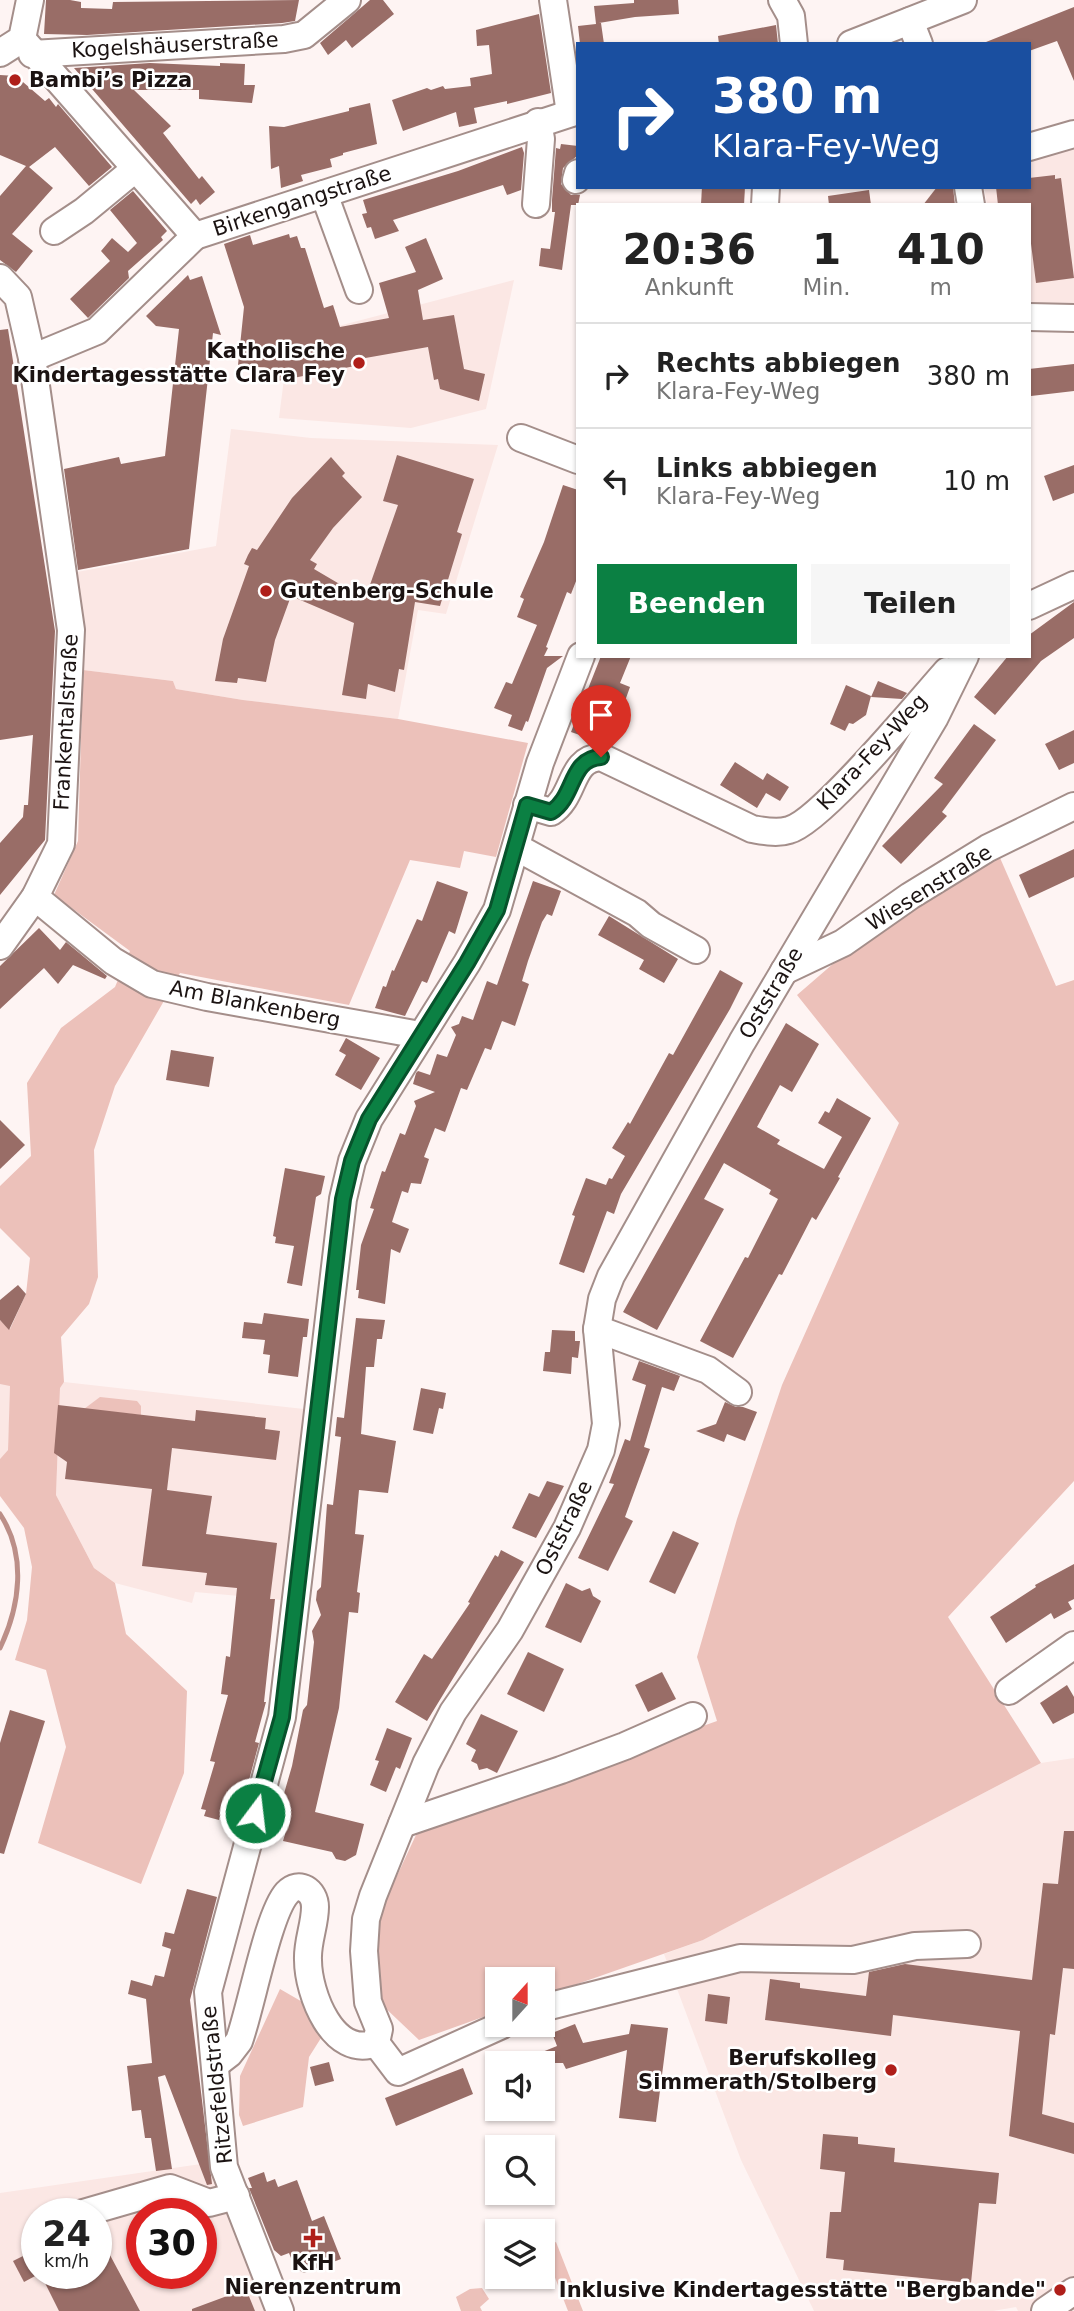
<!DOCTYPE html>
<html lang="de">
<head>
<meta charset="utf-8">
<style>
  body { margin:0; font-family:"DejaVu Sans",sans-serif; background:#f6f6f6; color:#222; height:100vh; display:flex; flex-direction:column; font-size:26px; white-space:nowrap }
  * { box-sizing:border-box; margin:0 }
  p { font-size:23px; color:#767676 }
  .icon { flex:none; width:38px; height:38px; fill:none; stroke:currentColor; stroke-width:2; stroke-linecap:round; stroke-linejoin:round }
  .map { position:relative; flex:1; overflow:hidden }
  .details { position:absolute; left:576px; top:203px; width:455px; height:455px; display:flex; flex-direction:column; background:#fff; border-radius:0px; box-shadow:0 2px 5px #0004 }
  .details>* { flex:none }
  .hud { position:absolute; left:576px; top:42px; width:455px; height:147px; border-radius:0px; box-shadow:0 2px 5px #0004; background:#1a4fa0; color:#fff; overflow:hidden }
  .needle { width:46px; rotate:21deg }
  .fabs { position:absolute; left:485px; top:1967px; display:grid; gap:14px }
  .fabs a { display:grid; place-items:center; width:70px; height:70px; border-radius:0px; background:#fff; box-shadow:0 2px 5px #0004; font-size:35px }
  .speed { position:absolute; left:21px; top:2198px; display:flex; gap:14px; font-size:35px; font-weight:700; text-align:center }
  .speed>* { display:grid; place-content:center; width:91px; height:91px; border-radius:50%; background:#fff; box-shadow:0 2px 5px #0004; line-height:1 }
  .speed small { font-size:18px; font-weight:400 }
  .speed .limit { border:10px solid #d22; background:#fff; color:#111 }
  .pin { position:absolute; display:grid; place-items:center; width:60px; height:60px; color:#fff; margin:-72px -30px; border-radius:50% 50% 50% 0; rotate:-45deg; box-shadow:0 0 7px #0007 }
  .pin .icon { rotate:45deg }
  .me { position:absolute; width:77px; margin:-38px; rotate:15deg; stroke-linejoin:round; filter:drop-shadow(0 0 5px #0008) }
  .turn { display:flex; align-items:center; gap:24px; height:147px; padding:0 21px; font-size:32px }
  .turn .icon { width:91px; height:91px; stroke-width:2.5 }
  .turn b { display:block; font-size:49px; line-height:60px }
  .eta { display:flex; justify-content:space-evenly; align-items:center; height:119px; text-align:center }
  .eta b { font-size:42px; font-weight:600; line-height:49px }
  .primary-button { display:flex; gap:14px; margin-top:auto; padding:14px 21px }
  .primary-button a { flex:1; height:80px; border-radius:0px; background:#0b8043; color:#fff; font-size:28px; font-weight:600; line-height:80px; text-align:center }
  .primary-button a+a { background:#f6f6f6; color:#222 }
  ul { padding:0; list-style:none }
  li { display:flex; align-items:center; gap:21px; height:105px; padding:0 21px; border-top:2px solid #e0e0e0 }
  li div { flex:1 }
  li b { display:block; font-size:26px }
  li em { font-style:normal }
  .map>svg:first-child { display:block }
  .built { fill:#fbe7e4; fill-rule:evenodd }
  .green { fill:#ecc1ba }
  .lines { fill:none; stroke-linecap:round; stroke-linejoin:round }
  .stream { stroke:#bc8f88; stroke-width:5 }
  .building { fill:#996d67 }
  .minor-casing { stroke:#a48e8a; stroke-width:30 }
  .minor { stroke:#fff; stroke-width:26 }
  .route-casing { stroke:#07532c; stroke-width:18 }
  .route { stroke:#0b8043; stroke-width:12 }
  .poi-dot { fill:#af1f1a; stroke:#fff; stroke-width:2.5 }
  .labels { text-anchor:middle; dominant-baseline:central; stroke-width:5; stroke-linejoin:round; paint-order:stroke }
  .street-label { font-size:21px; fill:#1b1312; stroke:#fff }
  .poi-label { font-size:21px; font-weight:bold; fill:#1b1312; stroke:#fff; text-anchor:end }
</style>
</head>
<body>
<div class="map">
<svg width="1074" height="2311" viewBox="0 0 1074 2311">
  <rect width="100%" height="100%" fill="#fef4f3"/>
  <g class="built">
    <polygon points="1074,137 1074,306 1029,305 1029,205 987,205 984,187 1029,187 1029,150"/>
    <polygon points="514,280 486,409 411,428 279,418 289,339"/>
    <polygon points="231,429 311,438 498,445 446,614 418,610 398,719 243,700 176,689 173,681 83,670 85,628 77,572 216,546"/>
    <polygon points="0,1320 10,1377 10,1403 8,1450 0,1459"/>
    <polygon points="64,1382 304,1409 282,1600 195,1592 192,1603 115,1583 94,1568 56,1495 60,1387"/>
    <polygon points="1074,1758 1074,2311 1018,2311 1016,2307 993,2311 814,2311 741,2160 664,1954 703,1940 1041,1763"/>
    <path d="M215 2162 269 2311H0V2193ZM37 2214H96V2273H37ZM142 2214H201V2273H142Z"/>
  </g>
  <g class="green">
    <polygon points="83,670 173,681 176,689 243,700 398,719 528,743 496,857 464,851 460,868 410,860 349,1005 180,973 115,1086 94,1150 98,1277 89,1304 61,1337 64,1382 60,1388 56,1495 94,1568 115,1583 126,1634 187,1691 184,1773 141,1884 38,1843 66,1747 46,1670 15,1660 27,1620 32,1567 24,1528 0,1496 0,1459 8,1450 10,1386 0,1384 0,1320 10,1329 26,1294 30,1258 0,1228 0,1186 31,1156 27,1083 61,1028 115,987 130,951 54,895 78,841"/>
    <polygon points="997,851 1056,986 1074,980 1074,1481 948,1617 1041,1763 703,1940 543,1996 542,1979 497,1979 497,2012 419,2040 379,2002 376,1921 422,1822 559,1777 717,1721 697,1657 737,1519 782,1385 899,1123 797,995 886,918"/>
    <polygon points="100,1397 137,1401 141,1406 141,1415 84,1409"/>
    <polygon points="280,1989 318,2011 321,2038 309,2057 303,2107 243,2126 239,2115 240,2076"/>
    <polygon points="556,2242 583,2311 568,2311 543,2247"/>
    <polygon points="482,2288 489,2299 480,2307 482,2311 461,2311 456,2297 470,2289"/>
  </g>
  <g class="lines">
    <path class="stream" d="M0 1514C27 1555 20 1606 0 1648"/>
  </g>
  <g class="building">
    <polygon points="46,0 70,0 81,2 81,8 112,9 113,2 299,0 295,21 282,23 87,35 44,34"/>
    <polygon points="370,0 383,0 394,14 352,48 346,40 328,55 320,43"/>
    <polygon points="634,0 678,0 679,14 635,17 599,23 601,23 604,44 580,44 578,26 596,24 594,6 634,3"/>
    <polygon points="1074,7 1074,81 1057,41 1029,51 1029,44 981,44"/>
    <polygon points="539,14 551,93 507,104 507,101 474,108 477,123 459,127 456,112 403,131 392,100 427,88 431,90 443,86 445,89 471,86 470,78 492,74 489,45 477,46 476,30"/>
    <polygon points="776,25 778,44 719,44 718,36"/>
    <polygon points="150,63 220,66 220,63 245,64 244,85 255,85 252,103 199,99 199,90 134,90 171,126 163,133 199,179 202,176 215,192 200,205 196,199 191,204 74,68"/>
    <polygon points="0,75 16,76 45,101 49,98 56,107 58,104 112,167 89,186 55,147 29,167 53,188 12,234 33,251 16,272 0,260 0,196 26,166 0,155"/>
    <polygon points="370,103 377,144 343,153 343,155 330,159 332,167 301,175 303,181 281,188 279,166 271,169 269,126 284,127 349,111 349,108"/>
    <polygon points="561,144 578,146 578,155 563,168 561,184 571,195 580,195 578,205 571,205 562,270 539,266 541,248 550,249 555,212 552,212 552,200 556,148 560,149"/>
    <polygon points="522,147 524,153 521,190 507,195 503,185 393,220 399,231 375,239 371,227 367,228 362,214 367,213 363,200 458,171"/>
    <polygon points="1055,175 1055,179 1061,178 1074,278 1036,283 1029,228 1029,205 998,205 996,187 1029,187 1029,178"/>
    <polygon points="702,187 745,187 744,205 701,204"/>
    <polygon points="937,187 953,187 955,205 923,205"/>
    <polygon points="869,190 871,205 829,205 828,196"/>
    <polygon points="133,191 167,231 161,237 163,240 128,271 129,278 88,318 70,299 110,261 101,251 112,238 128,252 137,243 110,210"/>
    <polygon points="289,234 290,238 297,236 301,248 305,248 324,308 333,305 340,327 389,318 379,283 416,272 405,247 426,238 443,279 418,290 423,320 454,315 464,369 485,374 479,401 440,389 438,379 434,380 428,347 354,360 355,366 267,383 268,368 238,365 244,307 224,244 250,235 253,245"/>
    <polygon points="188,275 190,280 202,276 221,335 213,333 189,549 78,570 64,469 119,457 121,464 165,456 179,329 156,326 146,316"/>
    <polygon points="8,329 55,631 45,840 0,895 0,843 23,817 24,805 28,805 33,735 0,740 0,330"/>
    <polygon points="1074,364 1074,391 1031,396 1029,369"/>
    <polygon points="397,455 474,479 457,532 462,534 440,606 415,602 404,670 399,669 395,692 368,684 366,699 342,695 354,623 291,596 275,640 266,682 238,678 237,683 215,681 223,639 249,566 244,564 248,555 252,548 257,550 292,498 331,457 345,473 342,476 362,497 333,528 310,560 317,564 314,569 365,599 398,505 383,501"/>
    <polygon points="1074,465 1074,493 1053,501 1044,476"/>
    <polygon points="563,485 578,490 578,576 571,594 567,592 546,647 548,648 544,656 563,656 547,668 528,722 526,721 522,731 508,726 512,715 494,708 506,682 512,684 537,625 517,617 524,599 520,597 544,542"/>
    <polygon points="1074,602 1074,638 1041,661 995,715 974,697 1008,656 1029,656 1029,635"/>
    <polygon points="601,656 631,656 620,683 630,687 621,712 612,709 600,742 571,732"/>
    <polygon points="878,681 907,693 902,699 871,697"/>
    <polygon points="846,685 871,696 866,715 853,724 849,723 845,731 830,724"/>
    <polygon points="974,724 996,740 942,812 947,816 901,864 882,846 943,784 934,778"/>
    <polygon points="1074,730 1074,763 1059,770 1045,744"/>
    <polygon points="735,762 763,780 767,773 789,787 780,801 766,793 757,808 720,785"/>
    <polygon points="1074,849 1074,877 1029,898 1019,875"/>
    <polygon points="437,881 468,892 455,934 449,931 427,983 422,981 405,1016 375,1008 383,986 386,987 392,970 394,971 417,919 422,921"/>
    <polygon points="533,881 561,891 552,916 547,914 542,922 528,961 522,981 529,984 515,1026 502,1021 491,1050 485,1048 467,1090 461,1088 445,1132 435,1128 424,1157 429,1159 421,1184 411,1183 408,1193 402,1191 392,1222 409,1229 400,1253 391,1249 385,1304 358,1298 359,1290 356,1290 361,1245 374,1209 370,1208 382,1171 385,1172 400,1133 405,1135 416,1106 414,1101 435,1092 413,1084 416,1073 418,1071 430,1075 437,1054 447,1057 456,1035 451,1027 459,1024 462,1016 473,1020 487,981 497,985"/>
    <polygon points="609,916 678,959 664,983 639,969 644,960 598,935"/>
    <polygon points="39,928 60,950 66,942 107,976 105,979 73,965 58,984 44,968 0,1009 0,966"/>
    <polygon points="720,970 743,983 730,1009 621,1194 614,1214 607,1211 584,1273 559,1264 575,1216 572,1215 586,1178 606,1185 609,1178 612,1179 625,1156 612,1148 628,1122 630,1124 669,1053 673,1055"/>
    <polygon points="786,1023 819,1044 792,1092 780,1085 757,1127 780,1140 777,1144 824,1169 842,1137 818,1123 825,1111 829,1113 837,1098 871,1118 838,1177 840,1178 816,1220 812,1217 782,1275 779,1274 733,1358 700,1341 745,1257 748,1258 778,1199 769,1194 771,1190 724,1163 704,1199 724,1209 657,1330 623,1312"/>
    <polygon points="346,1038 380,1058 361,1090 335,1075 346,1055 339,1051"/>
    <polygon points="171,1050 214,1057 209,1087 166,1080"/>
    <polygon points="0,1120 25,1145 0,1169"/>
    <polygon points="285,1168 325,1176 321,1194 316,1197 302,1286 287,1283 294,1246 275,1243 276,1237 273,1236"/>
    <polygon points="18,1285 26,1294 9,1330 0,1320 0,1300"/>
    <polygon points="264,1313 309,1319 307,1337 303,1337 298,1377 268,1373 270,1355 263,1354 265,1340 242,1338 244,1322 262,1324"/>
    <polygon points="356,1318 385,1320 382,1339 377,1339 374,1367 366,1367 361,1434 396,1441 388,1493 359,1490 355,1534 364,1535 357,1592 360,1593 358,1613 349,1612 339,1708 315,1812 364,1824 356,1855 345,1861 336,1859 332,1852 283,1841 288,1824 276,1821 292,1766 303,1710 307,1705 314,1642 312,1631 321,1615 316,1600 317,1591 321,1587 327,1504 333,1505 341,1437 335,1436 337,1417 344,1418"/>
    <polygon points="552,1330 575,1331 575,1341 580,1341 578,1358 572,1357 571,1374 543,1371 545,1352 550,1352"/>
    <polygon points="639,1361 680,1376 674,1391 662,1387 644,1447 650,1449 625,1517 633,1521 608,1571 578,1558 614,1484 609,1483 625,1439 630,1441 646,1385 632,1380"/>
    <polygon points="421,1388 446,1393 443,1409 439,1408 433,1434 413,1430"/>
    <polygon points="725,1402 736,1407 743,1407 757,1412 745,1441 727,1434 724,1442 696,1431 716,1424"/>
    <polygon points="58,1405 195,1421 196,1410 266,1418 265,1429 280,1431 276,1460 172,1448 167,1490 212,1496 206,1534 277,1543 270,1599 275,1599 264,1702 266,1702 255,1742 259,1743 238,1821 220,1816 219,1820 204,1816 206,1810 201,1809 215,1762 210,1761 228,1695 221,1694 226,1656 230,1657 237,1588 205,1585 207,1573 142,1566 152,1489 65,1479 67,1462 54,1453"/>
    <polygon points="547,1481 564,1486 536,1538 512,1528 529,1493 539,1497"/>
    <polygon points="673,1531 699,1543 675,1594 649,1582"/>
    <polygon points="501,1550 524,1562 427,1721 395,1702 424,1654 432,1659 470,1603 468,1602 495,1555 498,1557"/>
    <polygon points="1074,1564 1074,1599 1068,1602 1072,1609 1054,1619 1051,1613 1006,1643 990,1617 1036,1587 1035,1585"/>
    <polygon points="566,1583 582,1591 590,1588 593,1596 601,1601 581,1643 545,1627"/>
    <polygon points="528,1652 564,1669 544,1712 507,1694"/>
    <polygon points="662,1672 676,1699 648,1712 635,1685"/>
    <polygon points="1067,1685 1074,1697 1074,1713 1053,1724 1040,1703"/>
    <polygon points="10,1710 45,1721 4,1854 0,1853 0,1743"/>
    <polygon points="481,1714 518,1731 497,1773 487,1768 479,1770 477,1764 471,1761 476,1750 466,1744"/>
    <polygon points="387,1728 412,1738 400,1769 396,1767 386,1792 370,1785 379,1761 375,1760"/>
    <polygon points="1064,1831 1074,1831 1074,1969 1063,1968 1055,2035 1050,2034 1042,2114 1074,2123 1074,2154 1009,2136 1020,2031 893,2015 891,2036 765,2020 770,1979 800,1983 800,1988 866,1996 869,1972 905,1964 1032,1980 1043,1883 1058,1884"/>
    <polygon points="187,1889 217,1897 190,2000 212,2184 207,2185 165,2075 158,2077 172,2169 156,2171 151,2138 145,2138 141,2110 132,2111 127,2066 152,2063 146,1999 128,1994 131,1980 152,1986 155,1975 164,1977 171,1949 162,1946 165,1932 174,1934"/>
    <polygon points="708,1994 730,1997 727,2024 705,2021"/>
    <polygon points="575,2024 583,2043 629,2034 631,2024 668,2028 656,2122 619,2118 627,2050 566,2069 563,2063 515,2063 557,2046 552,2033"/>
    <polygon points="329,2062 334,2081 315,2086 310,2067"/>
    <polygon points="463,2068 473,2094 396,2126 385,2098"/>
    <polygon points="823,2134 858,2137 858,2144 895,2148 894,2162 999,2173 996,2204 979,2203 971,2283 843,2270 844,2260 826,2258 830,2212 841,2212 845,2172 820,2169"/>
    <polygon points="264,2172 267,2182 275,2179 278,2187 297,2180 312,2221 324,2216 341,2259 304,2273 295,2268 289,2253 281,2256 274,2250 249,2188 252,2188 248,2178"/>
    <polygon points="96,2229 140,2311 59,2311 40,2273 96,2273"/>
    <polygon points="37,2249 37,2275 24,2282 13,2261"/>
    <polygon points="246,2289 255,2311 192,2311 192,2309"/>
  </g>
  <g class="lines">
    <g class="minor-casing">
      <g id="minor">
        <polyline points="553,0 570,113"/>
        <polyline points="782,0 791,16 794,44"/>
        <polyline points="910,21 919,44"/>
        <polyline points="22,39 195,236 578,111"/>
        <polyline points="851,44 963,0"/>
        <polyline points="0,53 22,39 30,0"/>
        <polyline points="32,54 284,39 304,35 347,0"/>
        <polyline points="1029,147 1074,134"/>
        <polyline points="576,180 578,173"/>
        <polyline points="968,187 971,205"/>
        <polyline points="324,194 359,290"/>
        <polyline points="536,204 541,139 538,122"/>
        <polyline points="765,205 766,187"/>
        <polyline points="54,231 84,211 135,169"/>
        <polyline points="0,278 18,297 32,358 71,630 61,844 35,897 0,946"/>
        <polyline points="1029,317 1074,318"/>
        <polyline points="32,358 97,331 195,236"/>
        <polyline points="521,438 578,460"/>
        <polyline points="1029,606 1074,585"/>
        <path d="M527 805 551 812C576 796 569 759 601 757L752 829C764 831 777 834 789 830 821 822 920 701 947 671"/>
        <polyline points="516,847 637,913 651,925 696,950"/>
        <polyline points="35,897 113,961 152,984 207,997 420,1035"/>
        <polyline points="784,971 843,943 910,896 988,848 1074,806"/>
        <polyline points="597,1329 708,1370 738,1392"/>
        <polyline points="1009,1691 1074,1645"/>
        <polyline points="402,1824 561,1770 625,1746 693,1716"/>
        <polyline points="542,2008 740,1958 853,1960 915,1946 967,1944"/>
        <polyline points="376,2043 398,2072 502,2025"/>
        <path d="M216 2064 229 2054 239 2041C251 2008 268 1914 287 1893 299 1880 315 1891 315 1907 315 1925 307 1942 308 1960 308 1993 333 2060 376 2043L379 2029 368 2002 364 1951 366 1919 373 1896 426 1764 453 1712 510 1630 567 1528 601 1450 606 1424 597 1329 602 1299 611 1276 742 1042 935 717 965 656"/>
        <polyline points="80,2214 170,2188 209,2203 236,2196"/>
        <polyline points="280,2311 224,2167 208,1992 282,1717 343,1199 352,1161 369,1119 467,963 497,910 540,763 581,656"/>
        <polyline points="1045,2311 1074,2291"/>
      </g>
    </g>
    <use href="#minor" class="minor"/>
  </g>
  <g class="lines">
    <g class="route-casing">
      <path id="route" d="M255 1813 282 1717 343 1199 352 1161 369 1119 467 963 497 910 527 805 551 812C576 796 569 759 601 757"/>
    </g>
    <use href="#route" class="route"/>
  </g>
  <g class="poi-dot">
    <circle cx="15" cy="80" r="7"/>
    <circle cx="359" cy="363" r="7"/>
    <circle cx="266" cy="591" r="7"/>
    <circle cx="891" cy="2070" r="7"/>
    <path d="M309.5 2227.5h7v7h7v7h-7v7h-7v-7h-7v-7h7z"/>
    <circle cx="1060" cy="2290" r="7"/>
  </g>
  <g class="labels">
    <g class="street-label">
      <text transform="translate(175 45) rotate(-3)">Kogelshäuserstraße</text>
      <text transform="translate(302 201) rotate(-18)">Birkengangstraße</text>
      <text transform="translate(66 722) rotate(-87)">Frankentalstraße</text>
      <text transform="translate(872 752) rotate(-47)">Klara-Fey-Weg</text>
      <text transform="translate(929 888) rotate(-32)">Wiesenstraße</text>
      <text transform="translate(771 993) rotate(-59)">Oststraße</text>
      <text transform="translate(255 1004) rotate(11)">Am Blankenberg</text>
      <text transform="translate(564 1528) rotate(-64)">Oststraße</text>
      <text transform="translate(217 2085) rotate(-96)">Ritzefeldstraße</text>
    </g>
    <g class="poi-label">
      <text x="29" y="80" text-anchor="start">Bambi’s Pizza</text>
      <text x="345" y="351">Katholische<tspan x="345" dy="24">Kindertagesstätte Clara Fey</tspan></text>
      <text x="280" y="591" text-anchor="start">Gutenberg-Schule</text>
      <text x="877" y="2058">Berufskolleg<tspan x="877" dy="24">Simmerath/Stolberg</tspan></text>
      <text x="313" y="2263" text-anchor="middle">KfH<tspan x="313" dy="24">Nierenzentrum</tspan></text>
      <text x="1046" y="2290">Inklusive Kindertagesstätte "Bergbande"</text>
    </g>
  </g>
</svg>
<div class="fabs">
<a><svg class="needle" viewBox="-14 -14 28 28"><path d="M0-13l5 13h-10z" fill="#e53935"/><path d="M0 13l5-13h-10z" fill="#767676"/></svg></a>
<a><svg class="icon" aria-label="sound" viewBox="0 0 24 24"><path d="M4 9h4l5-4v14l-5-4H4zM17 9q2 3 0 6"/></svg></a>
<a><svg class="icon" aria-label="search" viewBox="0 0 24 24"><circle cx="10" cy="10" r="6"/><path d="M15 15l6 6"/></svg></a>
<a><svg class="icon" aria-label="layers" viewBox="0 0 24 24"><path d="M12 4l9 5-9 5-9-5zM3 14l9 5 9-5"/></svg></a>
</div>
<div class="speed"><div>24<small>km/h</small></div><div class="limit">30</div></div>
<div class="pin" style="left:601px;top:757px;background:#d93025"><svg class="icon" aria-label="arrive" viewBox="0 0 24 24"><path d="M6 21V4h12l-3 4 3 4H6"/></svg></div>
<svg class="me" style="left:255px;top:1813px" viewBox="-20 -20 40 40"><circle r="17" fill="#0b8043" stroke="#fff" stroke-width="3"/><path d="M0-11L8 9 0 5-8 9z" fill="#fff"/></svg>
<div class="hud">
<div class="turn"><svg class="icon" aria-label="right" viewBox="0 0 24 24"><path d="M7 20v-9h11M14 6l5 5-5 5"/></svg><div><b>380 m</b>Klara-Fey-Weg</div></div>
</div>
<section class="details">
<div class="eta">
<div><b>20:36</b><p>Ankunft</p></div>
<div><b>1</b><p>Min.</p></div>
<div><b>410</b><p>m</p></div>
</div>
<ul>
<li><svg class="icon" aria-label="right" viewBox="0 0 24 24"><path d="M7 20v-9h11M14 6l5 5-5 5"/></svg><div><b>Rechts abbiegen</b><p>Klara-Fey-Weg</p></div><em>380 m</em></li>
<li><svg class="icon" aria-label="left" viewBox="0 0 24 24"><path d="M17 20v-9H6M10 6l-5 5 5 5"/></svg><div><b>Links abbiegen</b><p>Klara-Fey-Weg</p></div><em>10 m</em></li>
</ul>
<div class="primary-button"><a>Beenden</a><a>Teilen</a></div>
</section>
</div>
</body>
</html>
